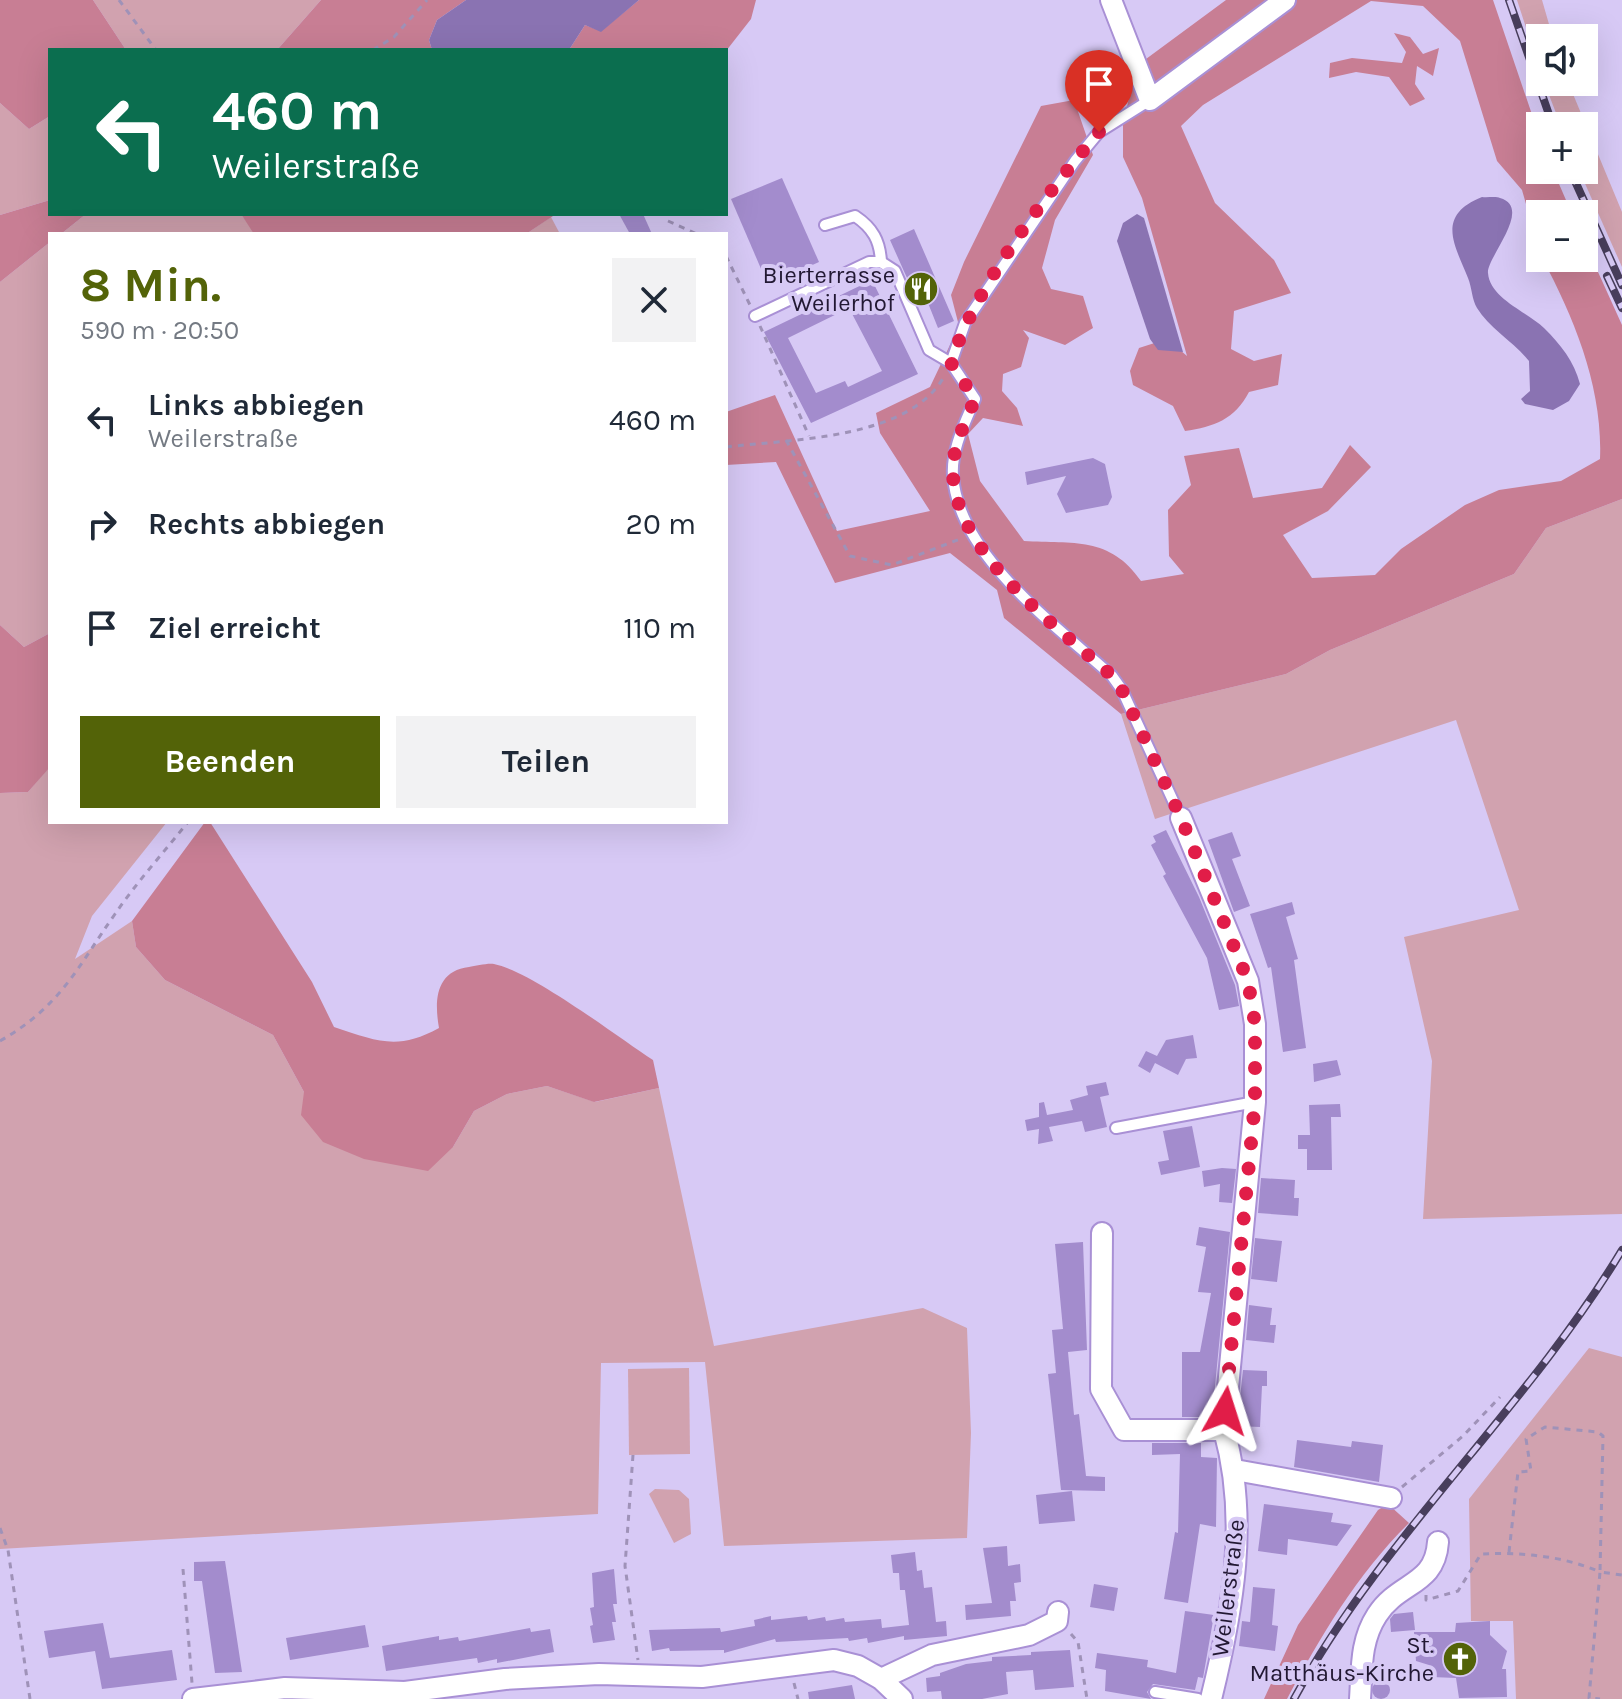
<!DOCTYPE html>
<html lang="de">
<head>
<meta charset="utf-8">
<style>
  body { margin:0; font-family:Karla,sans-serif; background:#f2f2f3; color:#1f2937; height:100vh; display:flex; flex-direction:column; font-size:30px; white-space:nowrap }
  * { box-sizing:border-box; margin:0 }
  p { font-size:26px; color:#747a83 }
  .icon { flex:none; width:44px; height:44px; fill:none; stroke:currentColor; stroke-width:2; stroke-linecap:round; stroke-linejoin:round }
  .map { position:relative; flex:1; overflow:hidden }
  .side { position:absolute; left:48px; top:232px; width:680px; height:592px; display:flex; flex-direction:column; background:#fff; border-radius:0px; box-shadow:0 8px 32px #0002 }
  .side>* { flex:none }
  .banner { position:absolute; left:48px; top:48px; width:680px; height:168px; border-radius:0px; box-shadow:0 8px 32px #0002; background:#0b6e4f; color:#fff; overflow:hidden }
  .tools { position:absolute; left:1526px; top:24px; display:grid; gap:16px }
  .tools a { display:grid; place-items:center; width:72px; height:72px; border-radius:0px; background:#fff; box-shadow:0 8px 32px #0002; font-size:40px }
  .pin { position:absolute; display:grid; place-items:center; width:68px; height:68px; color:#fff; margin:-82px -34px; border-radius:50% 50% 50% 0; rotate:-45deg; box-shadow:0 0 8px #0007 }
  .pin .icon { rotate:45deg }
  .me { position:absolute; width:88px; margin:-44px; rotate:6deg; stroke-linejoin:round; filter:drop-shadow(0 0 6px #0008) }
  .turn { display:flex; align-items:center; gap:28px; height:168px; padding:0 32px; font-size:36px }
  .turn .icon { width:104px; height:104px; stroke-width:2.5 }
  .turn b { display:block; font-size:56px; line-height:68px }
  .round { display:grid; place-items:center; flex:none; width:84px; height:84px; border-radius:0px; background:#f2f2f3 }
  .summary { display:flex; align-items:center; justify-content:space-between; height:136px; padding:0 32px }
  h1 { font-size:48px; font-weight:700; line-height:60px; color:#536308 }
  .primary-button { display:flex; gap:16px; margin-top:auto; padding:16px 32px }
  .primary-button a { flex:1; height:92px; border-radius:0px; background:#536308; color:#fff; font-size:32px; font-weight:700; line-height:92px; text-align:center }
  .primary-button a+a { background:#f2f2f3; color:#1f2937 }
  ul { padding:0; list-style:none }
  li { display:flex; align-items:center; gap:24px; height:104px; padding:0 32px }
  li div { flex:1 }
  li b { display:block; font-size:30px }
  li em { font-style:normal }
  .map>svg:first-child { display:block }
  .green { fill:#d1a2af }
  .forest { fill:#c87e94 }
  .water { fill:#8a73b2 }
  .building { fill:#a38ccd; fill-rule:evenodd }
  .lines { fill:none; stroke-linecap:round; stroke-linejoin:round }
  .service-casing { stroke:#a990d5; stroke-width:14 }
  .minor-casing { stroke:#a990d5; stroke-width:24 }
  .path { stroke:#9f92b8; stroke-width:3; stroke-dasharray:6 6; stroke-linecap:butt }
  .service { stroke:#fff; stroke-width:10 }
  .minor { stroke:#fff; stroke-width:20 }
  .rail-casing { stroke:#483e5c; stroke-width:8 }
  .rail { stroke:#d7c9f5; stroke-width:5; stroke-dasharray:15; stroke-linecap:butt }
  .route { stroke:#e11d48; stroke-width:14; stroke-dasharray:0 25.2 }
  .labels { text-anchor:middle; dominant-baseline:central; stroke-width:8; stroke-linejoin:round; paint-order:stroke }
  .poi-label { font-size:24px; fill:#221833; stroke:#d7c9f5; text-anchor:end }
  .street-label { font-size:24px; fill:#221833; stroke:#d7c9f5 }
</style>
</head>
<body>
<div class="map">
<svg width="1622" height="1699" viewBox="0 0 1622 1699">
  <rect width="100%" height="100%" fill="#d7c9f5"/>
  <g class="green">
    <polygon points="93,0 321,0 277,50 126,50"/>
    <polygon points="1517,0 1542,0 1553,38 1540,38 1540,70"/>
    <polygon points="1544,82 1568,82 1622,212 1622,267 1579,170 1584,170 1584,126 1561,126"/>
    <polygon points="0,103 29,129 50,116 50,200 0,215"/>
    <polygon points="86,214 241,214 255,233 61,234"/>
    <polygon points="551,217 560,234 526,234"/>
    <polygon points="50,242 50,633 24,647 0,625 0,282"/>
    <polygon points="1622,499 1622,1214 1423,1219 1432,1061 1404,937 1519,910 1456,720 1155,819 1121,714 1286,674 1330,650 1514,574 1546,528"/>
    <polygon points="50,766 50,822 167,822 92,916 75,959 132,921 136,947 165,980 273,1035 304,1092 453,1147 474,1111 507,1094 547,1086 595,1102 659,1088 714,1346 923,1308 967,1328 971,1433 967,1538 724,1546 705,1362 601,1363 598,1514 0,1549 0,793 28,792"/>
    <polygon points="1589,1348 1622,1357 1622,1699 1516,1699 1513,1621 1471,1621 1469,1499"/>
    <polygon points="689,1368 690,1454 629,1455 628,1369"/>
    <polygon points="655,1489 679,1490 689,1499 691,1534 674,1543 649,1494"/>
  </g>
  <g class="forest">
    <polygon points="0,0 93,0 126,50 50,50 50,116 29,129 0,103"/>
    <polygon points="321,0 466,0 437,20 429,40 432,50 277,50"/>
    <polygon points="639,0 756,0 751,19 726,51 569,50 585,25 601,31"/>
    <path d="M1226 0H1493L1540 138V170H1553L1572 214H1540V253L1522 190 1497 161 1460 41 1423 6 1371 1 1203 105 1181 126 1215 203 1274 260 1291 293 1234 311 1231 349 1254 361 1282 354 1278 385 1249 392C1235 419 1214 427 1185 431L1173 406 1133 385 1130 371 1139 348 1167 339 1187 356 1142 198 1123 157V125L1132 84 1146 59Z"/>
    <polygon points="1394,33 1410,37 1423,54 1439,48 1433,76 1417,66 1415,84 1425,99 1410,106 1389,77 1356,72 1329,78 1330,63 1352,58 1402,63 1406,52"/>
    <path d="M1074 100 1093 155 1055 220 1042 268 1051 289 1083 296 1093 328 1065 345 1023 330 1029 338 1021 367 1003 374 1002 391 1017 408 1023 426 983 418 968 434 980 481 1024 541C1073 544 1110 536 1141 581L1184 574 1169 556 1168 510 1191 485 1184 456 1239 448 1253 498 1322 488 1350 445 1371 467 1328 511 1283 535 1312 578 1375 575 1401 549 1465 505 1499 490 1561 481 1600 459C1603 389 1575 319 1542 258H1584V241L1622 325V499L1546 528 1514 574 1330 650 1286 674 1121 714 1004 618 997 590 950 553 835 583 776 462 726 465V412L775 395 837 531 930 511 880 433 876 413 930 387 959 326 951 295 964 262 1041 106Z"/>
    <polygon points="50,200 50,214 86,214 61,234 50,234 50,242 0,282 0,215"/>
    <polygon points="241,214 556,214 526,234 254,234"/>
    <polygon points="0,625 24,647 50,633 50,767 28,792 0,793"/>
    <path d="M205 822H210L312 982 334 1027C377 1041 397 1051 439 1028 434 1000 436 971 469 967 476 966 487 963 494 964 533 972 616 1036 653 1060L659 1088 594 1102 547 1086 507 1094 474 1111 453 1147 428 1171 364 1159 323 1142 301 1115 304 1092 273 1035 165 980 136 947 132 921Z"/>
    <path d="M1388 1504 1409 1523C1358 1573 1320 1637 1287 1699H1264L1298 1625 1378 1510Z"/>
  </g>
  <g class="water">
    <polygon points="466,0 639,0 601,32 585,25 569,50 432,50 429,40 437,20"/>
    <path d="M1482 197C1487 198 1496 196 1500 198 1534 208 1486 258 1488 273 1490 299 1528 312 1544 328 1561 345 1574 361 1580 384L1569 401 1553 410 1525 404 1521 399 1530 391 1529 361C1515 343 1489 328 1477 308 1472 300 1472 288 1468 278 1456 247 1434 216 1482 197Z"/>
    <polygon points="1137,214 1144,218 1183,352 1158,350 1150,339 1117,241 1123,223"/>
  </g>
  <g class="building">
    <polygon points="782,178 819,262 768,285 731,199"/>
    <polygon points="619,214 643,214 652,234 630,234"/>
    <polygon points="914,229 954,321 938,328 928,303 920,307 890,240"/>
    <path d="M872 280 918 374 811 423 764 332ZM849 308 882 371 848 387 845 381 816 393 788 338Z"/>
    <polygon points="1093,458 1105,464 1112,497 1108,505 1066,513 1057,494 1066,476 1027,485 1025,472"/>
    <polygon points="1166,830 1199,897 1235,985 1239,1006 1219,1010 1207,958 1163,876 1166,874 1151,845 1156,842 1153,836"/>
    <polygon points="1232,832 1241,856 1232,859 1250,906 1234,912 1208,840"/>
    <polygon points="1292,902 1295,914 1286,917 1298,959 1294,960 1306,1048 1283,1052 1271,967 1268,968 1250,914"/>
    <polygon points="1193,1035 1197,1058 1186,1059 1178,1075 1155,1063 1150,1073 1138,1066 1146,1051 1157,1056 1166,1040"/>
    <polygon points="1337,1060 1341,1075 1314,1082 1313,1064"/>
    <polygon points="1106,1082 1109,1095 1100,1097 1107,1127 1085,1132 1082,1121 1049,1127 1053,1141 1038,1144 1039,1129 1027,1131 1025,1120 1039,1117 1039,1103 1044,1102 1047,1115 1073,1110 1070,1100 1088,1095 1086,1086"/>
    <polygon points="1340,1104 1341,1117 1331,1117 1332,1170 1307,1170 1307,1149 1298,1149 1298,1135 1310,1135 1309,1105"/>
    <polygon points="1192,1126 1200,1167 1161,1175 1158,1162 1169,1160 1163,1131"/>
    <polygon points="1222,1168 1236,1169 1232,1203 1219,1202 1220,1184 1204,1187 1202,1171"/>
    <polygon points="1261,1178 1295,1180 1294,1198 1299,1198 1298,1216 1258,1213"/>
    <polygon points="1199,1227 1230,1232 1212,1417 1182,1417 1182,1352 1200,1352 1211,1293 1198,1292 1206,1247 1196,1245"/>
    <polygon points="1255,1238 1282,1241 1277,1282 1251,1279"/>
    <polygon points="1083,1242 1087,1350 1068,1352 1074,1415 1079,1414 1086,1476 1105,1477 1105,1491 1061,1490 1048,1374 1056,1373 1052,1330 1063,1329 1055,1244"/>
    <polygon points="1249,1305 1272,1308 1270,1325 1276,1325 1274,1343 1246,1340"/>
    <polygon points="1243,1370 1267,1371 1267,1386 1262,1386 1260,1427 1237,1426"/>
    <polygon points="1297,1440 1351,1447 1352,1441 1383,1445 1379,1482 1294,1467"/>
    <polygon points="1152,1443 1201,1443 1201,1457 1217,1458 1216,1527 1200,1524 1188,1603 1164,1599 1175,1532 1178,1533 1180,1454 1152,1455"/>
    <polygon points="1072,1491 1075,1521 1039,1524 1036,1495"/>
    <polygon points="1264,1504 1333,1513 1331,1522 1352,1525 1337,1546 1288,1539 1287,1555 1258,1551"/>
    <polygon points="1007,1546 1008,1566 1020,1564 1021,1582 1014,1583 1016,1601 1010,1601 1011,1616 966,1620 965,1605 992,1603 983,1548"/>
    <polygon points="915,1552 917,1571 922,1570 924,1588 932,1587 936,1622 946,1621 947,1636 904,1640 904,1636 868,1643 867,1638 849,1641 848,1638 776,1642 775,1639 724,1653 724,1650 670,1651 669,1648 652,1651 649,1630 720,1628 721,1632 755,1626 754,1620 771,1616 771,1620 807,1616 808,1620 825,1617 826,1621 844,1618 845,1622 881,1619 882,1628 909,1625 905,1590 900,1590 899,1573 893,1573 891,1555"/>
    <polygon points="225,1561 242,1672 215,1673 202,1581 194,1581 194,1562"/>
    <polygon points="614,1569 617,1604 613,1604 616,1622 612,1622 615,1640 593,1643 590,1626 593,1625 590,1608 594,1607 592,1573"/>
    <polygon points="1094,1584 1118,1588 1114,1611 1090,1607"/>
    <polygon points="1253,1587 1275,1589 1272,1625 1278,1626 1275,1651 1239,1646 1242,1621 1250,1622"/>
    <polygon points="1185,1611 1214,1615 1203,1678 1198,1677 1195,1690 1153,1684 1147,1692 1151,1699 1105,1691 1106,1670 1095,1668 1097,1653 1148,1660 1147,1667 1176,1673"/>
    <polygon points="1413,1612 1415,1630 1391,1632 1390,1619 1394,1614"/>
    <polygon points="1490,1621 1490,1635 1507,1651 1502,1669 1506,1669 1507,1697 1459,1698 1456,1678 1432,1677 1429,1665 1416,1661 1414,1632 1455,1632 1456,1623"/>
    <polygon points="103,1623 110,1658 172,1650 177,1680 102,1689 95,1651 49,1658 44,1631"/>
    <polygon points="365,1625 369,1647 290,1660 286,1638"/>
    <polygon points="530,1628 531,1632 550,1629 554,1652 497,1663 497,1659 478,1663 477,1658 386,1671 382,1646 439,1636 439,1640 458,1637 459,1641"/>
    <polygon points="1070,1650 1074,1687 1035,1690 1033,1670 1006,1672 1008,1694 982,1699 942,1699 941,1691 927,1692 926,1678 940,1676 940,1673 966,1664 992,1661 992,1657 1031,1655 1031,1652"/>
    <circle cx="1381" cy="1690" r="9"/>
    <polygon points="852,1685 855,1699 809,1699 808,1692"/>
  </g>
  <g class="lines">
    <g class="service-casing">
      <g id="service">
        <path d="M825 225 855 216C873 228 880 241 881 262"/>
        <path d="M755 316 869 262H881L895 271 929 350 951 363 975 399C965 423 951 450 953 476 959 557 1056 625 1112 676L1122 690 1181 818"/>
        <polyline points="951,363 965,323 1075,161 1099,132 1150,100"/>
        <polyline points="1116,1128 1255,1102"/>
        <polyline points="1155,1692 1198,1699"/>
      </g>
    </g>
    <g class="minor-casing">
      <g id="minor">
        <polyline points="1111,0 1150,100 1285,0"/>
        <path d="M1181 818 1248 981 1255 1024V1102L1224 1430C1249 1520 1233 1610 1211 1699"/>
        <polyline points="1102,1233 1101,1389 1124,1430 1224,1430"/>
        <polyline points="1235,1470 1391,1498"/>
        <polyline points="881,1679 932,1655 1029,1635 1057,1621 1058,1612"/>
        <polyline points="193,1699 285,1688 405,1692 505,1679 599,1674 702,1677 834,1660 858,1666 881,1679 902,1699"/>
        <path d="M1360 1699C1362 1669 1360 1641 1377 1615 1399 1581 1435 1586 1438 1542"/>
      </g>
    </g>
    <g class="path">
      <polyline points="119,0 156,50"/>
      <polyline points="373,50 394,37 427,0"/>
      <polyline points="668,221 697,234"/>
      <polyline points="726,256 750,305"/>
      <polyline points="760,326 809,436"/>
      <polyline points="786,440 850,556 892,565 960,539"/>
      <path d="M726 447C791 439 910 440 945 375"/>
      <path d="M0 1041C61 1006 77 968 115 914 137 882 164 852 188 822"/>
      <polyline points="633,1455 625,1566 638,1660"/>
      <polyline points="1402,1487 1463,1436 1500,1397"/>
      <polyline points="0,1528 8,1550 30,1699"/>
      <polyline points="1509,1552 1518,1472 1531,1471 1526,1439 1545,1427 1598,1432 1603,1436 1600,1572 1622,1575"/>
      <polyline points="183,1569 192,1683"/>
      <path d="M1426 1595V1600L1458 1591 1481 1554C1520 1552 1564 1556 1600 1572L1589 1698 1600 1699"/>
      <polyline points="1071,1634 1078,1642 1087,1699"/>
      <polyline points="794,1683 798,1699"/>
    </g>
    <use href="#service" class="service"/>
    <use href="#minor" class="minor"/>
    <g class="rail-casing">
      <g id="rail">
        <polyline points="1509,0 1553,126"/>
        <polyline points="1570,170 1622,285"/>
        <polyline points="1607,276 1622,308"/>
        <path d="M1294 1699C1383 1535 1526 1410 1622 1250"/>
      </g>
    </g>
    <use href="#rail" class="rail"/>
  </g>
  <g class="lines">
    <path class="route" d="M1099 132C1048 192 974 288 951 363L975 399C965 423 951 450 953 476 959 557 1056 625 1112 676L1122 690 1181 818 1248 981 1255 1024V1102L1225 1411"/>
  </g>
  <defs>
    <g id="restaurant-disc" transform="scale(1.8)"><circle r="9.5" fill="#536308" stroke="#d7c9f5"/><path d="M-5-6h1v4h1v-4h1v4h1v-4h1v5L-1.5 .5V6h-2V.5L-5-1ZM5-6V6H3V1.5H1.5Q1.5-4 5-6Z" fill="#fff"/></g>
    <g id="church-disc" transform="scale(1.8)"><circle r="9.5" fill="#536308" stroke="#d7c9f5"/><path d="M-1.2-6h2.4v3.5h3.3v2.4h-3.3V6h-2.4V-.1h-3.3v-2.4h3.3Z" fill="#fff"/></g>
  </defs>
  <g fill-rule="evenodd">
    <use href="#restaurant-disc" x="921" y="289"/>
    <use href="#church-disc" x="1460" y="1659"/>
  </g>
  <g class="labels">
    <g class="poi-label">
      <text x="895" y="275">Bierterrasse<tspan x="895" dy="28">Weilerhof</tspan></text>
      <text x="1434" y="1645">St.<tspan x="1434" dy="28">Matthäus-Kirche</tspan></text>
    </g>
    <g class="street-label">
      <text transform="translate(1228 1588) rotate(-83)">Weilerstraße</text>
    </g>
  </g>
</svg>
<div class="tools">
<a><svg class="icon" aria-label="sound" viewBox="0 0 24 24"><path d="M4 9h4l5-4v14l-5-4H4zM17 9q2 3 0 6"/></svg></a>
<a>+</a>
<a>−</a>
</div>
<div class="pin" style="left:1099px;top:132px;background:#d93025"><svg class="icon" aria-label="arrive" viewBox="0 0 24 24"><path d="M6 21V4h12l-3 4 3 4H6"/></svg></div>
<svg class="me" style="left:1225px;top:1411px" viewBox="-20 -20 40 40"><path d="M0-17L14 15 0 8-14 15z" fill="#e11d48" stroke="#fff" stroke-width="4"/></svg>
<div class="banner">
<div class="turn"><svg class="icon" aria-label="left" viewBox="0 0 24 24"><path d="M17 20v-9H6M10 6l-5 5 5 5"/></svg><div><b>460 m</b>Weilerstraße</div></div>
</div>
<section class="side">
<div class="summary"><div><h1>8 Min.</h1><p>590 m · 20:50</p></div><a class="round"><svg class="icon" aria-label="close" viewBox="0 0 24 24"><path d="M6 6l12 12M18 6L6 18"/></svg></a></div>
<ul>
<li><svg class="icon" aria-label="left" viewBox="0 0 24 24"><path d="M17 20v-9H6M10 6l-5 5 5 5"/></svg><div><b>Links abbiegen</b><p>Weilerstraße</p></div><em>460 m</em></li>
<li><svg class="icon" aria-label="right" viewBox="0 0 24 24"><path d="M7 20v-9h11M14 6l5 5-5 5"/></svg><div><b>Rechts abbiegen</b></div><em>20 m</em></li>
<li><svg class="icon" aria-label="arrive" viewBox="0 0 24 24"><path d="M6 21V4h12l-3 4 3 4H6"/></svg><div><b>Ziel erreicht</b></div><em>110 m</em></li>
</ul>
<div class="primary-button"><a>Beenden</a><a>Teilen</a></div>
</section>
</div>
</body>
</html>
